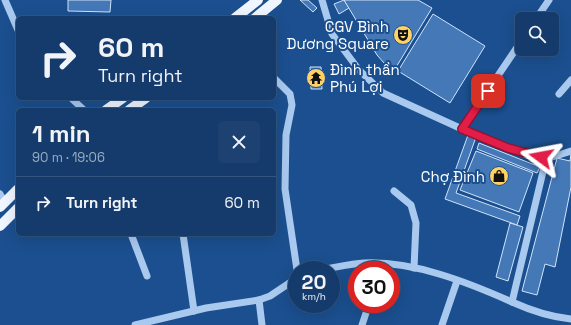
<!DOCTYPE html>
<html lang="en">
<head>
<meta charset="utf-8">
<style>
  body { margin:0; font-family:"Space Grotesk",sans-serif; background:#1d4271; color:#f1f3f6; height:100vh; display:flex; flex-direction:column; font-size:15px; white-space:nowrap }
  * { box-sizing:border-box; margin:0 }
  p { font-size:13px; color:#9dadc1 }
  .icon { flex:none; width:22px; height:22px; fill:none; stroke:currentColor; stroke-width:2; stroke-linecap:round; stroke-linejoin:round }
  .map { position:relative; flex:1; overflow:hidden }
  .details { position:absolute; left:16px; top:108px; width:260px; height:128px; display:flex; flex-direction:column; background:#143b6b; border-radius:6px; box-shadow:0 4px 16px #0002,0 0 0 1px #33557e }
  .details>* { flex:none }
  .guide { position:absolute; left:16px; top:16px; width:260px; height:84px; border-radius:6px; box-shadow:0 4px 16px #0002,0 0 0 1px #33557e; background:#143b6b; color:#f1f3f6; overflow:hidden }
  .tools { position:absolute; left:515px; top:12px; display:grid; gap:8px }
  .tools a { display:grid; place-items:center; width:44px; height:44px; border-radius:6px; background:#143b6b; box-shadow:0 4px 16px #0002,0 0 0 1px #33557e; font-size:20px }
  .speed { position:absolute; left:288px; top:261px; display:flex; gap:8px; font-size:20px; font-weight:700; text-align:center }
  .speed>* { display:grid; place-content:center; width:52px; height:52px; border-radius:50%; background:#143b6b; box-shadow:0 4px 16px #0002,0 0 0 1px #33557e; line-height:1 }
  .speed small { font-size:10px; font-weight:400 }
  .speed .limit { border:6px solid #d22; background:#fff; color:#111 }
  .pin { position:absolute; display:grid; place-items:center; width:34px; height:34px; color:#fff; margin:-17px; border-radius:8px; box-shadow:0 2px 6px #0006 }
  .me { position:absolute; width:44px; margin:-22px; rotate:283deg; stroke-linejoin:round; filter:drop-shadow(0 0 3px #0008) }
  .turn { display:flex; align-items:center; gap:14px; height:84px; padding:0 16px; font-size:18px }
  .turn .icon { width:52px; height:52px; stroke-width:2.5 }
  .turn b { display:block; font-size:28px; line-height:34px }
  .round { display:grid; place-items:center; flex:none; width:42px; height:42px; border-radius:6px; background:#1d4271 }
  .headline { display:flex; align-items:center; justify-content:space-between; height:68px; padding:0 16px }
  h1 { font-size:24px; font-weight:700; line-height:30px }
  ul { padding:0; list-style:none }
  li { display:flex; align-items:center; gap:12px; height:52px; padding:0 16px; border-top:1px solid #33557e }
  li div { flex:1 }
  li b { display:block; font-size:15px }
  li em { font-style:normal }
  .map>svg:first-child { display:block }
  .building { fill:#4478b7; stroke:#cfe3fa }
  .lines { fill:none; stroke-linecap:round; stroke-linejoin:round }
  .minor { stroke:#a9c9ee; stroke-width:7 }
  .major { stroke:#f0f6ff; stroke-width:10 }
  .route-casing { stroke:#92132f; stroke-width:10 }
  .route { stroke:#e11d48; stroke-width:7 }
  .labels { text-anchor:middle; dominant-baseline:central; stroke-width:4; stroke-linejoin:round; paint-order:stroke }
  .poi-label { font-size:15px; fill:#fff; stroke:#1b4f8f; text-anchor:end }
</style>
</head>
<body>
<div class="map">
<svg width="571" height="325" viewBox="0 0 571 325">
  <rect width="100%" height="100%" fill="#1b4f8f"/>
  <g class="building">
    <polygon points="68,0 111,0 110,12 68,11"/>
    <polygon points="300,0 308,0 317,8 313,12"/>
    <polygon points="344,0 349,8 339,14 334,4"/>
    <polygon points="344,0 418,0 432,8 395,69 384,63 377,55"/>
    <polygon points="433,14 485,46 450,103 398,71"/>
    <polygon points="310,67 321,67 322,89 311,89"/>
    <polygon points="468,135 476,137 456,193 520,216 517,225 445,199"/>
    <polygon points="479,143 540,167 537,173 477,149"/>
    <polygon points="476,151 533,173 519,212 460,190"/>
    <polygon points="571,154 571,187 555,267 545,264 537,295 522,291 557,158 570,161"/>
    <polygon points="510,223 523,227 508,281 496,277"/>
  </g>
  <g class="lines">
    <g class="minor">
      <polyline points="5,0 18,30"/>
      <polyline points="322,0 332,34 359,70 383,93 462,129 527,155 546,159 571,151"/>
      <polyline points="536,19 549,0"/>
      <polyline points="274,78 290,94 292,105 286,135 285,189 297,270"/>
      <polyline points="559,94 571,80"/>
      <polyline points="71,98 84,110"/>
      <polyline points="462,129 522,40"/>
      <path d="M546 159 512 302C532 311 550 317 571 319"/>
      <polyline points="394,191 411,205 416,223 414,268"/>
      <polyline points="0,194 5,203"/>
      <polyline points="131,234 147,276"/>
      <polyline points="183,234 194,311"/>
      <path d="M318 270C334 268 348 264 364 263 414 261 467 282 512 302"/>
      <polyline points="259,300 262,325"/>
      <polyline points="135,325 206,308 259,300 270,296 297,278"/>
      <polyline points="362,325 369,304"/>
      <polyline points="442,325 457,281"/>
    </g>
    <g class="major">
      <polyline points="235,18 258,0"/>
      <polyline points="255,18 277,0"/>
      <polyline points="106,110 123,98"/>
      <polyline points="129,110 146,98"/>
      <polyline points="0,207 18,189"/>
      <polyline points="0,226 18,208"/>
    </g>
  </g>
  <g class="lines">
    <g class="route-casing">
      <polyline id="route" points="488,91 462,129 508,148 541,157"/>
    </g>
    <use href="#route" class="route"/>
  </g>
  <defs>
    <g id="theatre-disc" transform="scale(1)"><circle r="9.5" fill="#ffd166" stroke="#1b4f8f"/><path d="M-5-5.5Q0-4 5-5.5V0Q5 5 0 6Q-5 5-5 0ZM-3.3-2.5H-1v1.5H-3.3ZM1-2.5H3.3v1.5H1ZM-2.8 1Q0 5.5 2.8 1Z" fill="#111"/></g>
    <g id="temple-disc" transform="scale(1)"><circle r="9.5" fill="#ffd166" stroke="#1b4f8f"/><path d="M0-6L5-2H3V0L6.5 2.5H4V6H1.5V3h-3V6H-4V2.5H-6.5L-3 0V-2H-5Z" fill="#111"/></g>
    <g id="shop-disc" transform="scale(1)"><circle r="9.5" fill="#ffd166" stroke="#1b4f8f"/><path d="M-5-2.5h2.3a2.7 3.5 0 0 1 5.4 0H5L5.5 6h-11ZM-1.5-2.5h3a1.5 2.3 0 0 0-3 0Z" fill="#111"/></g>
  </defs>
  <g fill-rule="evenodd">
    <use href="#theatre-disc" x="403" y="35"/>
    <use href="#temple-disc" x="316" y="78"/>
    <use href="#shop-disc" x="499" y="176"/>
  </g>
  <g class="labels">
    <g class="poi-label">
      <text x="389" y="26">CGV Bình<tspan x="389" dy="17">Dương Square</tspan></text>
      <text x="330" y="69" text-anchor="start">Đình thần<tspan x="330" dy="17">Phú Lợi</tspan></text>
      <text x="485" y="176">Chợ Đình</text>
    </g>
  </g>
</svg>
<div class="tools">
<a><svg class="icon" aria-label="search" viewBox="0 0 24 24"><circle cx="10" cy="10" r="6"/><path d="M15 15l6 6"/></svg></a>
</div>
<div class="speed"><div>20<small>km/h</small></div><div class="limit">30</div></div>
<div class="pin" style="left:488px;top:91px;background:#d93025"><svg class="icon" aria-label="arrive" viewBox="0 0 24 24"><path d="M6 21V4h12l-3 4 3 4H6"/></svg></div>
<svg class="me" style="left:541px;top:157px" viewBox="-20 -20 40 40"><path d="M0-17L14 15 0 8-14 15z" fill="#e11d48" stroke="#fff" stroke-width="4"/></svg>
<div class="guide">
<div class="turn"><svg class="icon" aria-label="right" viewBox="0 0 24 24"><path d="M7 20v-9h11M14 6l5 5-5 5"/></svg><div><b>60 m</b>Turn right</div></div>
</div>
<section class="details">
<div class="headline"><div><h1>1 min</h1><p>90 m · 19:06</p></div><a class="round"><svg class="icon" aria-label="close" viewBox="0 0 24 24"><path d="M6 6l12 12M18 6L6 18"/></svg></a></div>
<ul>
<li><svg class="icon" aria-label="right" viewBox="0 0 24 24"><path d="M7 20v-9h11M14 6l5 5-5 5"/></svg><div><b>Turn right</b></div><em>60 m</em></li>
</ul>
</section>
</div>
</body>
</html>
